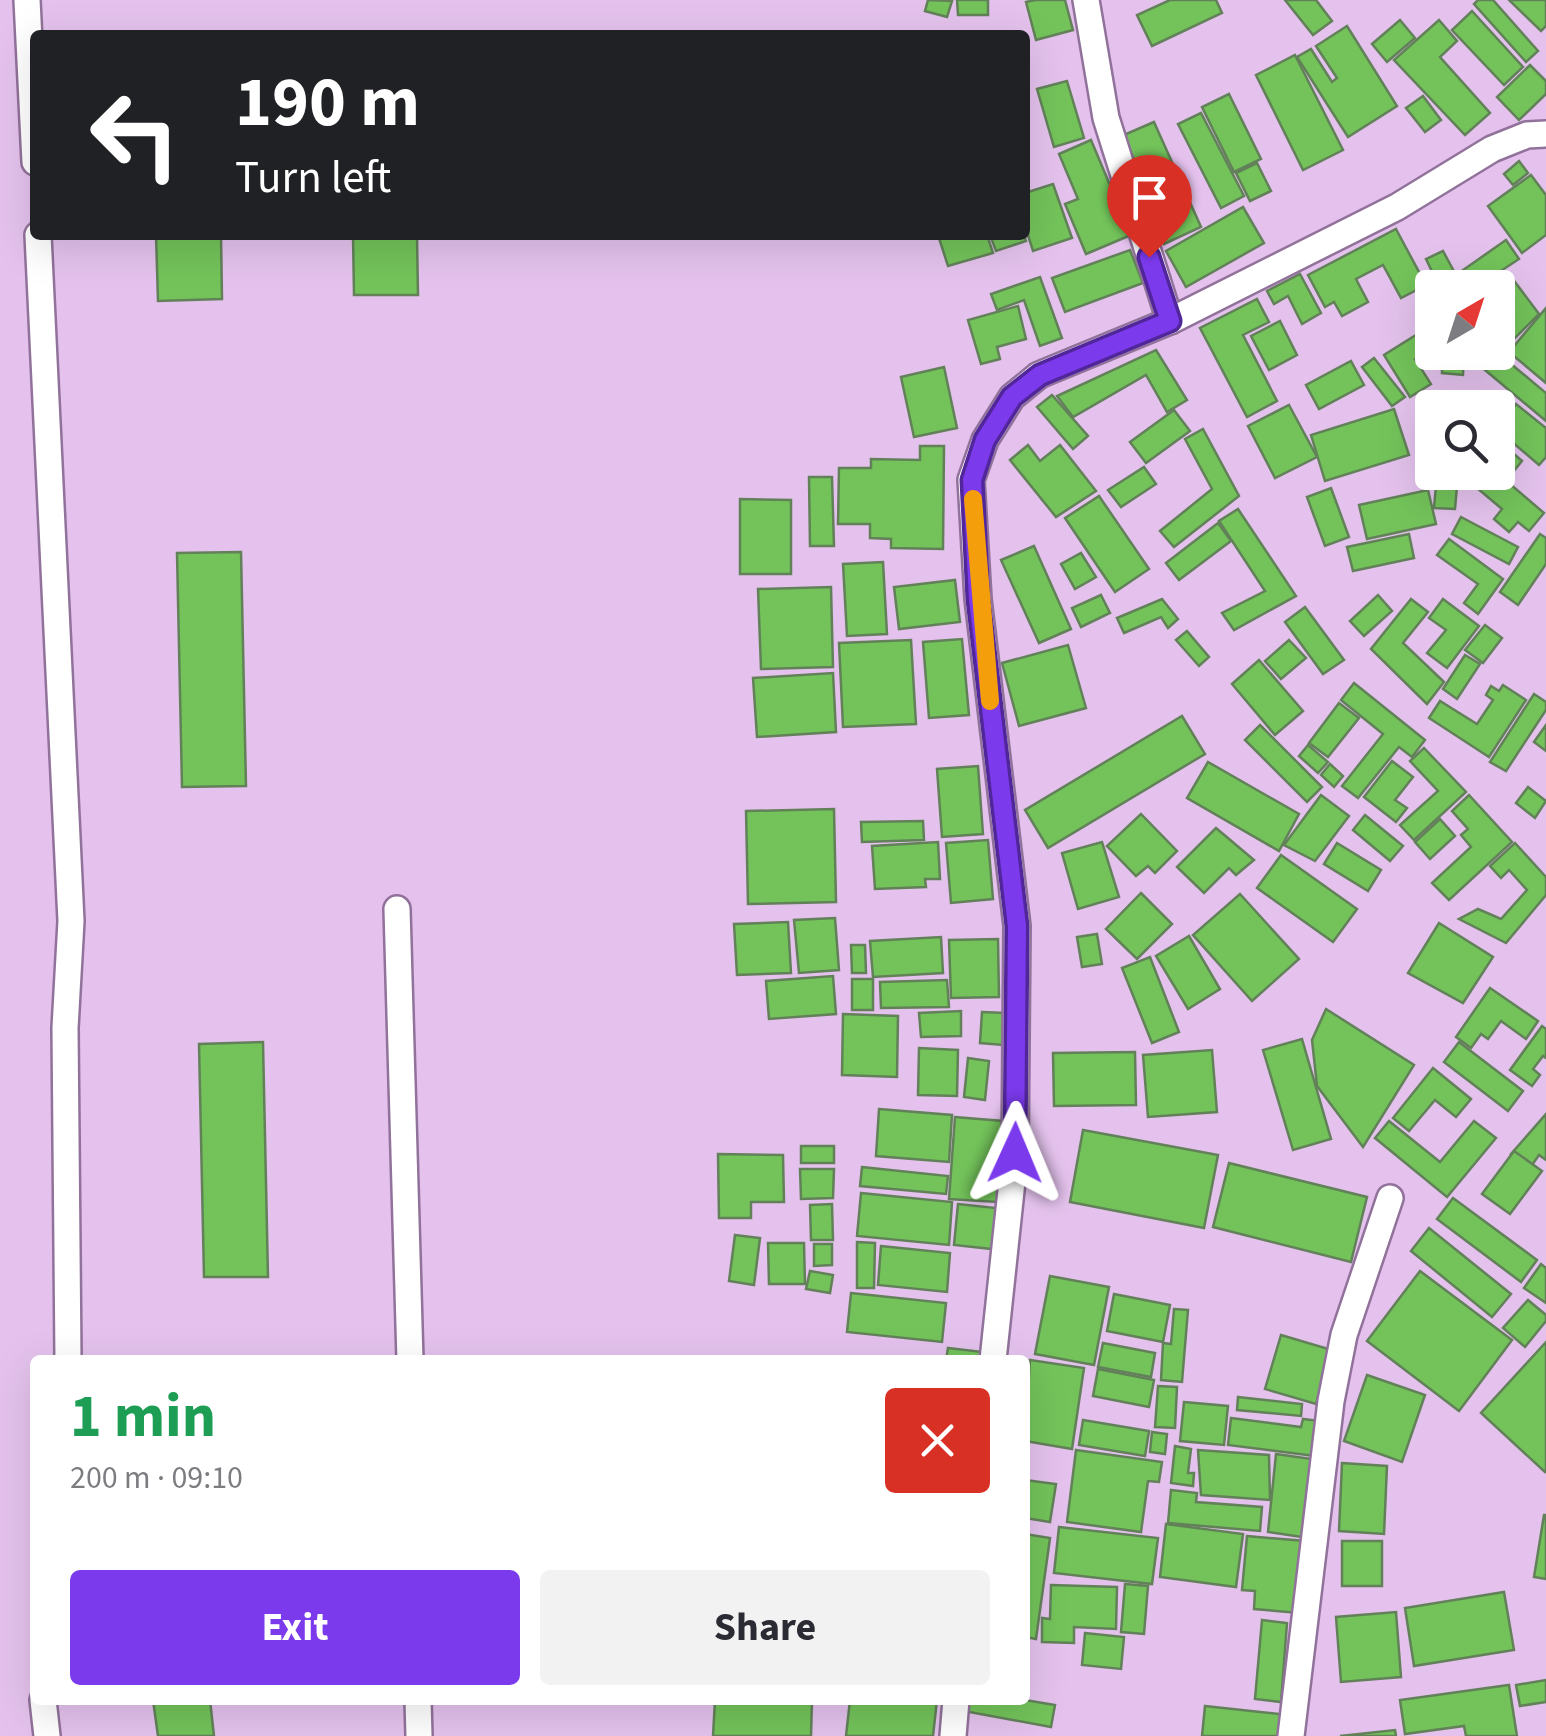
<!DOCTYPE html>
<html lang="en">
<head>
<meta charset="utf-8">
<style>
  body { margin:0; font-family:"Source Sans 3",sans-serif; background:#f2f2f3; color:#2b2b33; height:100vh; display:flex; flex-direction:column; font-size:38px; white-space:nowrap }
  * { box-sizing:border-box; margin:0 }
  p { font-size:32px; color:#7c7c81 }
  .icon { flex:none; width:55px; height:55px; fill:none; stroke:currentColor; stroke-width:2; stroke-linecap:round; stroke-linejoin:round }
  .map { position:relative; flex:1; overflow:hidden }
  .drawer { position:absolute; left:30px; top:1355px; width:1000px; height:350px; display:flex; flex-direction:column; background:#fff; border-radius:10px; box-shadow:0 10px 40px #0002 }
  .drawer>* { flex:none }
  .banner { position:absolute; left:30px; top:30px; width:1000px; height:210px; border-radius:10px; box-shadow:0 10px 40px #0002; background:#202124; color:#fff; overflow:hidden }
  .needle { width:65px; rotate:39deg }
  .buttons { position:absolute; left:1415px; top:270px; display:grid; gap:20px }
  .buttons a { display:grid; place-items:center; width:100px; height:100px; border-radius:10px; background:#fff; box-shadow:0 10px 40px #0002; font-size:50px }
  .pin { position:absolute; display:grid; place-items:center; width:85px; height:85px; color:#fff; margin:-102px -42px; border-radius:50% 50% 50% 0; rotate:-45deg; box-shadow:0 0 10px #0007 }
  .pin .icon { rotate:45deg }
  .me { position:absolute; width:110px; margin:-55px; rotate:1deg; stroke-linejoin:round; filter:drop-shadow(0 0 8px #0008) }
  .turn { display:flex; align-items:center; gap:35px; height:210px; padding:0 40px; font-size:45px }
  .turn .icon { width:130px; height:130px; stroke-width:2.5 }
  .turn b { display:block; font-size:70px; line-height:85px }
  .round { display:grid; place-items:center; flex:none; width:105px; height:105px; border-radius:10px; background:#f2f2f3 }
  .head { display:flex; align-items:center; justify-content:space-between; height:170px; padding:0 40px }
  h1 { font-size:60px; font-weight:700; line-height:75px; color:#1e9e55 }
  .action { display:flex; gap:20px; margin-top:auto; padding:20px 40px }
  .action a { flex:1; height:115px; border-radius:10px; background:#7c3aed; color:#fff; font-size:40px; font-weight:700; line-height:115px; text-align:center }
  .action a+a { background:#f2f2f3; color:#2b2b33 }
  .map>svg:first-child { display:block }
  .building { fill:#73c35a; stroke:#628159; stroke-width:2.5 }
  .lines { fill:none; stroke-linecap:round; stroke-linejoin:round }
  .street-casing { stroke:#91729a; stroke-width:30 }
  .street { stroke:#fff; stroke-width:25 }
  .route-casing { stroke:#51269a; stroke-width:25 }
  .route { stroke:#7c3aed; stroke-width:18 }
  .slow { stroke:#f59e0b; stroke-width:18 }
</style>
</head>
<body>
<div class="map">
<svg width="1546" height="1736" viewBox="0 0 1546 1736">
  <rect width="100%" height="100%" fill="#e4c2ed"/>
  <g class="building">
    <polygon points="928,0 952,1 947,17 925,11"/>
    <polygon points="957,0 988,0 988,15 958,15"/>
    <polygon points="1035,0 1065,0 1073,30 1036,40 1026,2"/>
    <polygon points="1170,0 1216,0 1222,13 1152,46 1137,15"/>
    <polygon points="1285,0 1316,0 1332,21 1313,35"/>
    <polygon points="1478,0 1493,0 1538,51 1526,62 1474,4"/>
    <polygon points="1509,0 1546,0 1546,26 1541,31"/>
    <polygon points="1472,11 1523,67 1504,85 1452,30"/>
    <polygon points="1400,20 1415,38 1387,62 1372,44"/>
    <polygon points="1439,20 1457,41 1440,57 1490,113 1465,135 1394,60"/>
    <polygon points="1347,26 1397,106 1348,137 1297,57 1311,49 1332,82 1337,78 1316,46"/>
    <polygon points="1295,55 1343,150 1303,170 1256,75"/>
    <polygon points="1530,65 1546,81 1546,94 1519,120 1497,97"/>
    <polygon points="1067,81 1084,138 1054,147 1037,89"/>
    <polygon points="1229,94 1261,159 1234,172 1202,107"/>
    <polygon points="1423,96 1441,120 1425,132 1406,108"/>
    <polygon points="1201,113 1244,196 1221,208 1178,124"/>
    <polygon points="1154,122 1201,227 1164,244 1117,138"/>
    <polygon points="1091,140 1131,235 1086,254 1065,204 1078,199 1059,154"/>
    <polygon points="1519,161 1528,173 1513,185 1504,174"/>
    <polygon points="1257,163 1271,191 1250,201 1236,173"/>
    <polygon points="1531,175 1546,195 1546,235 1522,253 1488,206"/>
    <polygon points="1053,184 1072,238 1033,251 1025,226 1025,193"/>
    <polygon points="1243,207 1264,243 1186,287 1166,251"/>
    <polygon points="1396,229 1426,285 1401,298 1383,265 1356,279 1368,302 1342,316 1334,302 1325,307 1308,275"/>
    <polygon points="156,235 221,235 222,299 158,301"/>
    <polygon points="353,235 417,235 418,295 354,295"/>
    <polygon points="938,235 987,235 993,253 948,266"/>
    <polygon points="990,235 1024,235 1026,241 996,251"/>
    <polygon points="1506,240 1519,259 1475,288 1440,288 1426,259 1443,251 1456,275"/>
    <polygon points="1130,250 1143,283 1065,312 1052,278"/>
    <polygon points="1300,274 1321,313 1302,324 1288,296 1274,304 1267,291"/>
    <polygon points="1040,277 1062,338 1040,346 1024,300 997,310 991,294"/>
    <polygon points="1512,278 1539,314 1505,348 1498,338 1498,289"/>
    <polygon points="1257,299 1269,322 1243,335 1277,401 1247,417 1200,328"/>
    <polygon points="1018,306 1026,339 997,347 1000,359 981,364 968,320"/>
    <polygon points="1546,308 1546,383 1509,352"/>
    <polygon points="1280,321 1297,355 1269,370 1251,336"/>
    <polygon points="1432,325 1432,348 1415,359 1431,384 1410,397 1384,355"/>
    <polygon points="1156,350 1187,400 1167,412 1146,375 1073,417 1057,396"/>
    <polygon points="1443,352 1464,352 1463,375 1442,373"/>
    <polygon points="1499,354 1546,393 1546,421 1485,370"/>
    <polygon points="1374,358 1405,397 1392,406 1362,367"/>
    <polygon points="1351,361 1364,385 1319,409 1306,385"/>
    <polygon points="944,367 957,428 914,437 901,377"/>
    <polygon points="1052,395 1088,436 1073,449 1037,407"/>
    <polygon points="1516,404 1546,428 1546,457 1539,465 1498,430"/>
    <polygon points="1289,405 1317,457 1275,478 1248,426"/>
    <polygon points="1394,409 1409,455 1325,481 1311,435"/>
    <polygon points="1174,410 1190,431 1146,463 1130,442"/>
    <polygon points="1203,429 1239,496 1174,547 1160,531 1212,489 1185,439"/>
    <polygon points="1498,440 1522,461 1509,477 1498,468"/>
    <polygon points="1028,445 1040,461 1060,445 1096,491 1056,517 1010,460"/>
    <polygon points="920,446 944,446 943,549 891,548 891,539 870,538 870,524 838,524 839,468 871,468 871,459 920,460"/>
    <polygon points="1144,467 1156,484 1121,507 1108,490"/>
    <polygon points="1458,472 1496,472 1544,513 1529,531 1518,522 1509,532 1494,519 1502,509"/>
    <polygon points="1437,474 1458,475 1455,509 1434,508"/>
    <polygon points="809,477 832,477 834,546 810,546"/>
    <polygon points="1331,488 1349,537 1325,546 1307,497"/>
    <polygon points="1428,490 1436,524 1367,539 1359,505"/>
    <polygon points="1099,496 1149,569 1115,592 1065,518"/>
    <polygon points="740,499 791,500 791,574 740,574"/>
    <polygon points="1238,509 1296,596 1234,630 1222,613 1265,591 1219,521"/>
    <polygon points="1461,517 1518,547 1509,564 1452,534"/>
    <polygon points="1218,523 1231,541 1179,580 1166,563"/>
    <polygon points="1409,534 1414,558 1353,571 1347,547"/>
    <polygon points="1540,534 1546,538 1546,564 1518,605 1500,592"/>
    <polygon points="1449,539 1503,579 1478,614 1464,603 1478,584 1437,555"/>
    <polygon points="1034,546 1071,629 1039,643 1001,560"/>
    <polygon points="241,552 246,786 182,787 177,553"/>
    <polygon points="1081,553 1096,577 1075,589 1061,564"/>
    <polygon points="883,562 887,634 847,636 843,564"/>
    <polygon points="955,580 960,622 899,629 894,587"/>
    <polygon points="831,587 833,667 761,669 758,589"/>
    <polygon points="1101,595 1110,613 1081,627 1072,608"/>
    <polygon points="1378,595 1392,611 1364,636 1350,621"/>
    <polygon points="1162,599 1178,619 1168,628 1161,617 1124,633 1117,618"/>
    <polygon points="1411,599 1428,612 1403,643 1444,682 1427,704 1371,649"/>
    <polygon points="1443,599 1479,626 1447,668 1427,653 1446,630 1429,618"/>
    <polygon points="1305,607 1344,660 1323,674 1285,622"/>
    <polygon points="1485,625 1502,638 1483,663 1465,650"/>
    <polygon points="1187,631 1209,657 1199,666 1176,640"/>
    <polygon points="962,639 969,715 929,718 923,642"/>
    <polygon points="911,640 916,724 843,727 839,643"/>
    <polygon points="1289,640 1306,658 1281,679 1265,661"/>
    <polygon points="1068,645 1086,708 1019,726 1002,663"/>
    <polygon points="1465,655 1480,664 1457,699 1443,689"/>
    <polygon points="1259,660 1303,711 1275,735 1232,684"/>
    <polygon points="833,673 836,732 757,737 753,678"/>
    <polygon points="1354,683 1425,740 1412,757 1399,747 1358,798 1342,786 1383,734 1341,700"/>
    <polygon points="1503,685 1526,700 1489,757 1429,718 1440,701 1477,724 1493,700 1486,695 1491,686 1499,691"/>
    <polygon points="1534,694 1546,702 1546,710 1506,771 1490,762"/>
    <polygon points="1339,703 1359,718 1328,757 1309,743"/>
    <polygon points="1182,716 1205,754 1048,848 1025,810"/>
    <polygon points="1260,725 1322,787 1307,802 1245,740"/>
    <polygon points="1546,725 1546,751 1534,742"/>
    <polygon points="1308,745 1328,762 1318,773 1299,756"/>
    <polygon points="1424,748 1466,792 1414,840 1400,825 1438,791 1410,761"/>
    <polygon points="1392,761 1413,777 1395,800 1407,808 1396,822 1364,797"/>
    <polygon points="1208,762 1299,814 1279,851 1187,798"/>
    <polygon points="1330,764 1343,776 1334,787 1321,775"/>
    <polygon points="978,766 983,834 942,837 937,769"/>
    <polygon points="1528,787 1546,801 1535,818 1516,803"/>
    <polygon points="1321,795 1349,816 1315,861 1284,845"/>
    <polygon points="1469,795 1512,842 1449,900 1432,883 1471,847 1461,835 1468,829 1452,811"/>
    <polygon points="834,809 836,902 748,904 746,811"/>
    <polygon points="1141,814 1177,851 1155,873 1148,866 1136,876 1107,846"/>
    <polygon points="1365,815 1403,846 1390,861 1353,830"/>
    <polygon points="1440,819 1455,836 1430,859 1415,842"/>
    <polygon points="923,821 924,840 862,842 861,822"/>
    <polygon points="1216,828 1254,860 1236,875 1229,868 1204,893 1177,867"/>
    <polygon points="988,840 993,899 951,903 946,843"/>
    <polygon points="938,842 940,879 925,879 926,887 875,889 872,846"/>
    <polygon points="1102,842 1119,897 1078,909 1062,853"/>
    <polygon points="1337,843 1381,870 1368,891 1324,864"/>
    <polygon points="1515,843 1546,877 1546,895 1506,943 1459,919 1478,909 1501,919 1527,890 1509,870 1501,878 1490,866"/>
    <polygon points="1281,855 1357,909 1333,942 1257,888"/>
    <polygon points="1141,893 1172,924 1137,959 1106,929"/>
    <polygon points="1240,894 1299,959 1252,1001 1193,935"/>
    <polygon points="835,918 839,970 799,973 794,920"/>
    <polygon points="788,922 791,973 737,975 734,924"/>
    <polygon points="1439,923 1493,957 1463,1003 1408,973"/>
    <polygon points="1097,934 1102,964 1082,967 1077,937"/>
    <polygon points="1189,936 1220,989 1188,1009 1156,956"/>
    <polygon points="941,937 943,973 873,977 870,941"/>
    <polygon points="998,939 999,997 951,998 949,940"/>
    <polygon points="851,945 865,945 866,973 852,973"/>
    <polygon points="1150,957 1179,1032 1152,1043 1122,968"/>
    <polygon points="833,976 836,1014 769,1019 766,981"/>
    <rect x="852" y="979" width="21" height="31"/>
    <polygon points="947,980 949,1007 881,1008 880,982"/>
    <polygon points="1490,988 1538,1021 1526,1039 1501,1021 1488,1039 1481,1034 1471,1048 1456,1037"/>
    <polygon points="1326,1009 1414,1065 1363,1147 1317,1086 1312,1040"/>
    <polygon points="961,1011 961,1036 921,1037 919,1013"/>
    <polygon points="982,1012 1005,1013 1003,1045 980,1043"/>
    <polygon points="843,1014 898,1016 897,1077 842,1075"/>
    <polygon points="1542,1026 1546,1029 1546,1058 1543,1056 1533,1069 1540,1075 1532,1086 1510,1070"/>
    <polygon points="1302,1039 1331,1139 1293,1150 1263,1050"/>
    <polygon points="263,1042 268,1277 204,1277 199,1044"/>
    <polygon points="1459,1042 1523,1091 1508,1111 1444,1062"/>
    <polygon points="919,1048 958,1050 957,1096 918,1095"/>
    <polygon points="1212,1050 1217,1112 1148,1117 1143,1055"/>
    <polygon points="1135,1052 1136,1105 1054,1106 1053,1053"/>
    <polygon points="968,1058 989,1061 985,1100 964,1097"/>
    <polygon points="1433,1068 1471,1099 1456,1117 1435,1100 1409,1131 1393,1118"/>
    <polygon points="879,1109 952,1115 949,1162 876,1156"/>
    <polygon points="1546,1114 1546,1160 1539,1155 1530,1168 1511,1154"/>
    <polygon points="955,1117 1003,1121 997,1202 949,1199"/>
    <polygon points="1389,1121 1440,1162 1474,1121 1496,1138 1447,1197 1375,1138"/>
    <polygon points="1083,1130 1218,1155 1204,1228 1070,1202"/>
    <rect x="801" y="1146" width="33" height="17"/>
    <polygon points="1514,1151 1542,1171 1510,1214 1482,1194"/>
    <polygon points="718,1154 783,1155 784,1202 751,1202 751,1218 719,1218"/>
    <polygon points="1229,1163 1367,1197 1351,1262 1213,1227"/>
    <polygon points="862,1167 948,1176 946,1194 860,1186"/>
    <polygon points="800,1169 834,1169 833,1198 801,1199"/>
    <polygon points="861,1193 952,1202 949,1245 857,1236"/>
    <polygon points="1453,1198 1537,1260 1521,1282 1437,1219"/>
    <polygon points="832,1204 833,1240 811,1240 810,1205"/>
    <polygon points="958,1204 996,1208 992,1249 954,1245"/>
    <polygon points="1429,1228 1511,1294 1492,1317 1411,1251"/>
    <polygon points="735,1235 760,1238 754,1285 729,1281"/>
    <polygon points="857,1242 875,1243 874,1288 857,1288"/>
    <polygon points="768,1243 804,1243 805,1284 769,1284"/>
    <polygon points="814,1244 832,1244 832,1265 814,1266"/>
    <polygon points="881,1246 950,1253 947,1292 878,1285"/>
    <polygon points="1541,1264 1546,1268 1546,1303 1524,1288"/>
    <polygon points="810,1271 833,1275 830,1293 806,1289"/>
    <polygon points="1420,1271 1512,1340 1459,1411 1367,1341"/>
    <polygon points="1050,1276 1109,1287 1094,1365 1035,1354"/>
    <polygon points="851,1293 946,1303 942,1342 847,1332"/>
    <polygon points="1114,1294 1170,1305 1163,1342 1107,1331"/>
    <polygon points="1528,1300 1546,1315 1546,1321 1525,1347 1503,1328"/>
    <polygon points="1174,1309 1188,1310 1182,1382 1161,1380 1163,1343 1171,1344"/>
    <polygon points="1281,1335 1332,1350 1316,1404 1265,1389"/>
    <polygon points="1546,1342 1546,1471 1545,1472 1481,1413"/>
    <polygon points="1103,1343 1155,1353 1151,1377 1098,1367"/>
    <polygon points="948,1348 983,1352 982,1360 946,1360"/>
    <polygon points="1030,1360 1084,1368 1072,1449 1025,1441"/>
    <polygon points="1098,1369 1154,1380 1149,1407 1093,1396"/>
    <polygon points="1367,1375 1425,1395 1402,1462 1344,1441"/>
    <polygon points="1158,1386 1177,1387 1175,1428 1155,1427"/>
    <polygon points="1238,1397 1302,1404 1301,1416 1237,1410"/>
    <polygon points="1184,1402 1228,1406 1224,1445 1180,1441"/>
    <polygon points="1231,1418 1301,1427 1303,1419 1327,1422 1323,1457 1228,1445"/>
    <polygon points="1083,1420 1149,1431 1145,1456 1079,1445"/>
    <polygon points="1152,1432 1167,1434 1165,1454 1150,1452"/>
    <polygon points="1175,1446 1191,1449 1188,1473 1194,1473 1193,1486 1171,1483"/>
    <polygon points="1076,1450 1162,1462 1159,1482 1148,1481 1141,1532 1067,1522"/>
    <polygon points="1198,1450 1269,1455 1270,1500 1201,1495"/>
    <polygon points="1276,1454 1319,1460 1309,1538 1268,1532"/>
    <polygon points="1342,1463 1387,1466 1384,1534 1339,1531"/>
    <polygon points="1025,1480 1056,1484 1050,1522 1025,1518"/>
    <polygon points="1171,1490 1197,1493 1196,1502 1262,1507 1260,1531 1168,1523"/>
    <polygon points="1544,1515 1546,1515 1546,1579 1534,1577"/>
    <polygon points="1166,1524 1243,1534 1236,1587 1160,1577"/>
    <polygon points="1059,1527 1158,1538 1152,1584 1054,1573"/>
    <polygon points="1025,1534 1050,1538 1036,1639 1025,1637"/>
    <polygon points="1247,1536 1305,1541 1299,1613 1254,1609 1255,1591 1242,1590"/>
    <rect x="1342" y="1541" width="40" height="45"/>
    <polygon points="1125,1584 1148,1586 1144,1634 1121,1632"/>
    <polygon points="1051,1585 1117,1587 1116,1629 1074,1627 1074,1643 1042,1642 1042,1618 1050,1619"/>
    <polygon points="1504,1592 1514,1650 1414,1666 1405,1608"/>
    <polygon points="1396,1612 1401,1677 1341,1682 1336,1617"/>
    <polygon points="1262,1620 1287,1623 1281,1702 1255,1699"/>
    <polygon points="1085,1633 1124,1637 1121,1669 1082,1665"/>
    <polygon points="1546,1680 1546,1702 1520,1706 1516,1685"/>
    <polygon points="1509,1685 1517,1736 1466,1736 1464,1726 1405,1734 1400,1700"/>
    <polygon points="153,1700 210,1700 214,1736 158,1736"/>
    <polygon points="715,1700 812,1700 811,1736 713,1736"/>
    <polygon points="850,1700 937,1700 933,1736 846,1736"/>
    <polygon points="966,1700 1025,1700 1055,1705 1051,1727 964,1711"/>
    <polygon points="1205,1706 1280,1714 1278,1736 1202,1736"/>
    <polygon points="1395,1730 1396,1736 1340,1736"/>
  </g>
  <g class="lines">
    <g class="street-casing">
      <g id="street">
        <polyline points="27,0 35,162"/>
        <polyline points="1086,0 1106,118 1170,321"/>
        <polyline points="38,235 71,921 65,1028 68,1360"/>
        <polyline points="397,909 410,1360"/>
        <polyline points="993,1360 1015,1153 1017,926 978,599 971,480 985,440 1012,397 1039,375 1170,321 1397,207 1492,149 1527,135 1546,134"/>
        <polyline points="43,1700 47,1736"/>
        <polyline points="418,1700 419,1736"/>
        <polyline points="953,1736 956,1700"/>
        <polyline points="1291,1736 1331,1401 1344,1335 1390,1198"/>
      </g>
    </g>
    <use href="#street" class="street"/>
  </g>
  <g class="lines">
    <g class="route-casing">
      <polyline id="route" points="1015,1153 1017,926 978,599 972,480 985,440 1012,397 1040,375 1170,321 1149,257"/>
    </g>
    <use href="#route" class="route"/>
    <polyline class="slow" points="973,499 990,701"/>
  </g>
</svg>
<div class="buttons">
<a><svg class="needle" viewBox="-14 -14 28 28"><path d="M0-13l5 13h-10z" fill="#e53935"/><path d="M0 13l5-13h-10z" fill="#7c7c81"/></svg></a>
<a><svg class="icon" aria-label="search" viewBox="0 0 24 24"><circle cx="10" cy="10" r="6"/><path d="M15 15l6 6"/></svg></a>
</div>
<div class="pin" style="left:1149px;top:257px;background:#d93025"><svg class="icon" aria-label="arrive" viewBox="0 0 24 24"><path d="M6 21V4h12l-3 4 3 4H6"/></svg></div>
<svg class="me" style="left:1015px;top:1153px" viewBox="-20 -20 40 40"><path d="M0-17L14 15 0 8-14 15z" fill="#7c3aed" stroke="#fff" stroke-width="4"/></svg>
<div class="banner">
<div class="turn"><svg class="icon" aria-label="left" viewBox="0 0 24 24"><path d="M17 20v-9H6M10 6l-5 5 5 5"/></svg><div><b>190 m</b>Turn left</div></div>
</div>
<section class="drawer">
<div class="head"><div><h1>1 min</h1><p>200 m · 09:10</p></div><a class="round" style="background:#d93025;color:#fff"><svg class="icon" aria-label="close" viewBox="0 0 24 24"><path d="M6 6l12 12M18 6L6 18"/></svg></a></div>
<div class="action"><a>Exit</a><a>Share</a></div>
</section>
</div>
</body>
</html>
